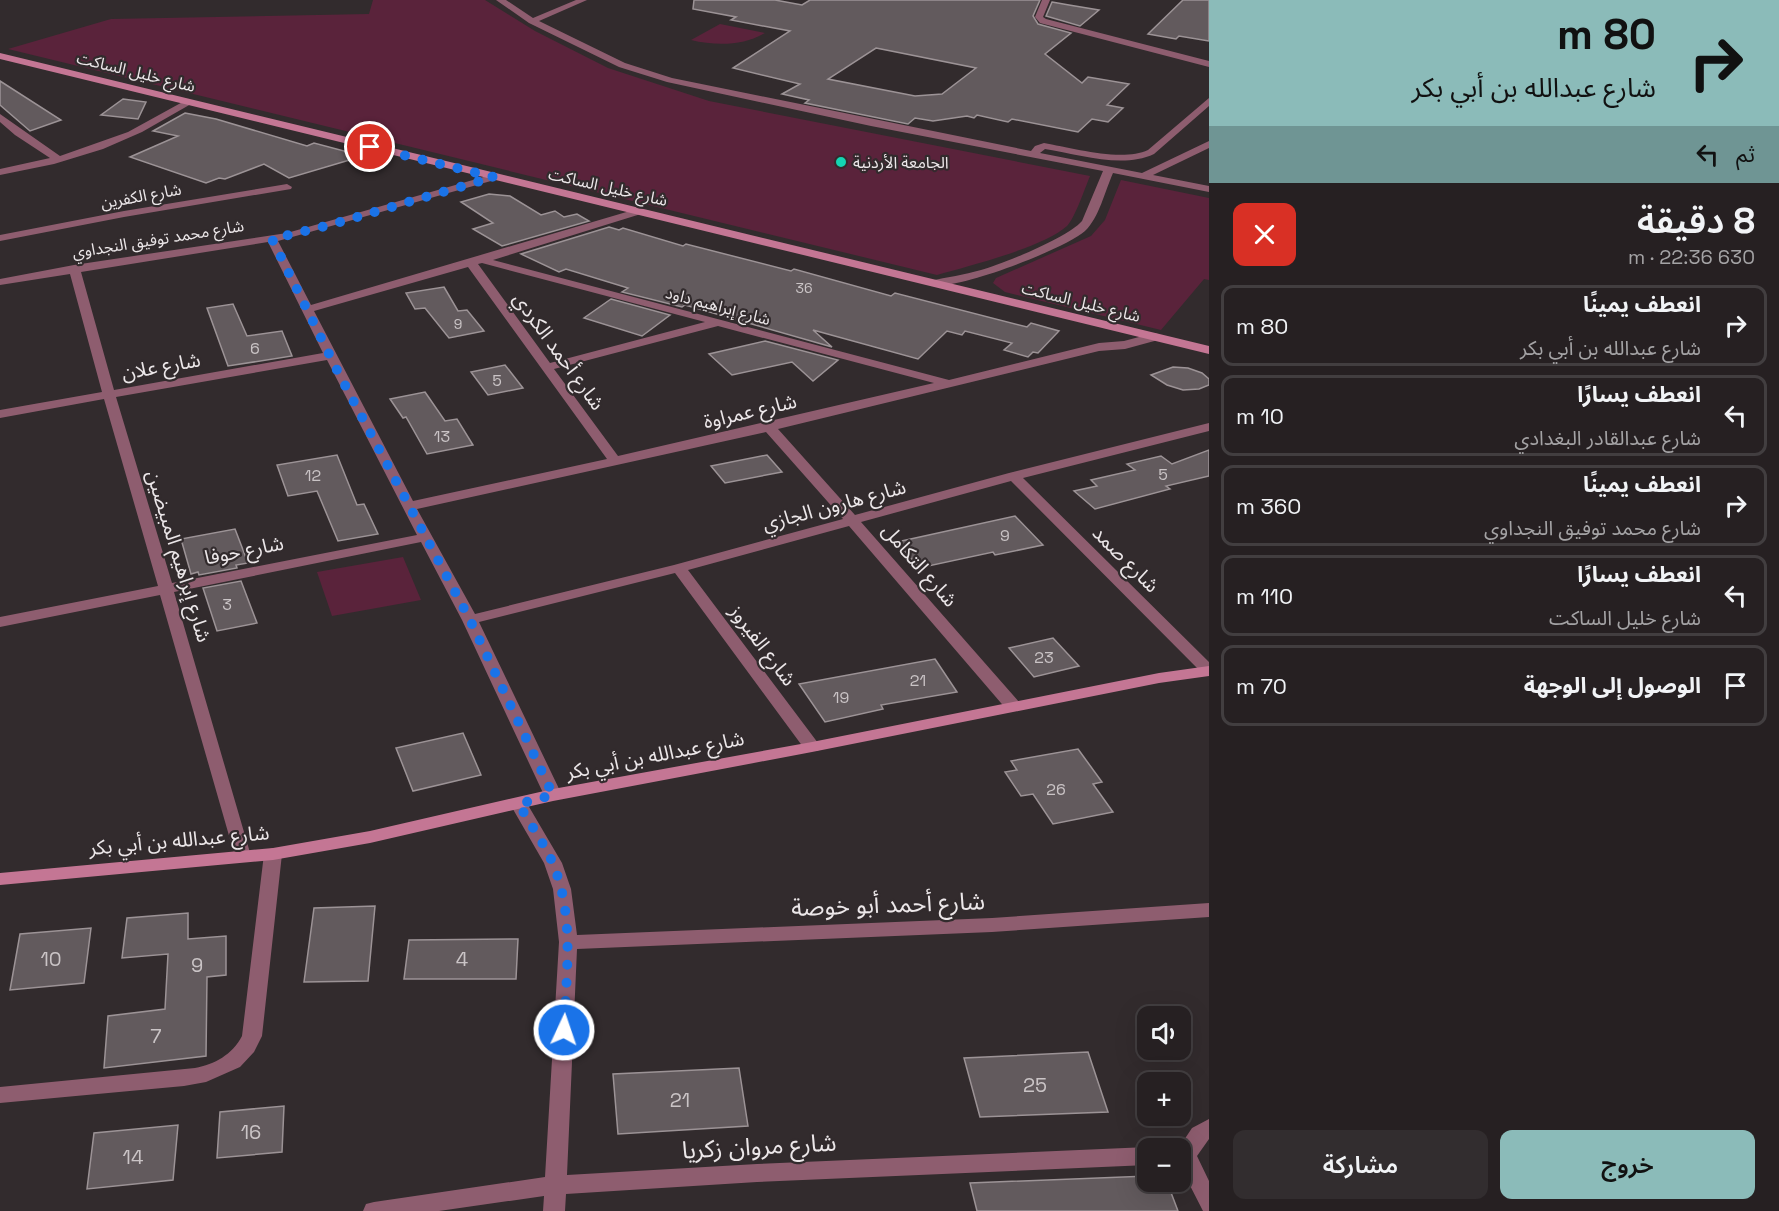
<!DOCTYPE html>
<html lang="ar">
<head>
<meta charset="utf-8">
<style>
  body { margin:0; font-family:"Space Grotesk","Noto Sans Arabic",sans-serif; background:#322d2f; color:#f1f3f6; direction:rtl; height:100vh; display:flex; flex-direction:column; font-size:22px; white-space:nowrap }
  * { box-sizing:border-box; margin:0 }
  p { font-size:20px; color:#a4a3a5 }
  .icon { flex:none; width:33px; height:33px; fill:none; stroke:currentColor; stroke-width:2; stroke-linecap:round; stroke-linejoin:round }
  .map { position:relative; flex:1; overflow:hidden; direction:ltr }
  .panel { display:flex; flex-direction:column; background:#262022; width:570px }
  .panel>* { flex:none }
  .top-card { background:#8bbbb9; color:#111; overflow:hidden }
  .fabs { position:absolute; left:1137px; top:1006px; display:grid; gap:12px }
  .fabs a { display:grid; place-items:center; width:54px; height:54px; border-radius:12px; background:#262022; box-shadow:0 6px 24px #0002,0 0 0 2px #423e40; font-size:30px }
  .pin { position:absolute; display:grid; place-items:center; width:51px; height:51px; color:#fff; margin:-26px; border:3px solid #fff; border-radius:50%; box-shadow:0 2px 6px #0007 }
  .me { position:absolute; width:66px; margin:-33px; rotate:3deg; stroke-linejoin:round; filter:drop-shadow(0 0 4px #0008) }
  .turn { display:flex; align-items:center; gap:21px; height:126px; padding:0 24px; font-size:27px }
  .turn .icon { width:78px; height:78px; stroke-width:2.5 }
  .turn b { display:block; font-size:42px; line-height:51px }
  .then { display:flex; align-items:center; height:57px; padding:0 24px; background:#0003; gap:12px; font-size:22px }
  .round { display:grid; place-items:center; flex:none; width:63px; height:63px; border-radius:12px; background:#322d2f }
  .head { display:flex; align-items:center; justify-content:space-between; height:102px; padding:0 24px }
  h1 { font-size:36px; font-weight:600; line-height:45px }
  .action { display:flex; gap:12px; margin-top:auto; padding:12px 24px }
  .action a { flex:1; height:69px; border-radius:12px; background:#8bbbb9; color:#111; font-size:24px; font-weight:600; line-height:69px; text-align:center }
  .action a+a { background:#322d2f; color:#f1f3f6 }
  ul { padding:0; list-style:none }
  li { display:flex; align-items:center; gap:18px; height:81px; margin:0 12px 9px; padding:0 12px; border:3px solid #423e40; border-radius:12px }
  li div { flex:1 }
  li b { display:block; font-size:22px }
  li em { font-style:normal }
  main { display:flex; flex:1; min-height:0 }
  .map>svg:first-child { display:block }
  .green { fill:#5a233b }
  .building { fill:#625a5d; stroke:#9c9396; stroke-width:1.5; fill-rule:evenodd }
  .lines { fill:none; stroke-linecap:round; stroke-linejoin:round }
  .street { fill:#8e5d6f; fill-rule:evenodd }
  .secondary { fill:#c47694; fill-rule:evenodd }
  .route { stroke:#1a73e8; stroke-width:10; stroke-dasharray:0 18 }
  .poi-dot { fill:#14d5b3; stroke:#322b2d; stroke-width:2 }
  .labels { text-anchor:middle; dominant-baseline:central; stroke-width:4.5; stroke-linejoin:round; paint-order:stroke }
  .far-number-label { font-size:14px; fill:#cac4c6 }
  .far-street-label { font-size:16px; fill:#ece7e9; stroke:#322b2d }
  .far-poi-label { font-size:16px; fill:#ece7e9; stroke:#322b2d; text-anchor:start }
  .number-label { font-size:16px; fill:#cac4c6 }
  .street-label { font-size:20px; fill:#ece7e9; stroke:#322b2d }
  .near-number-label { font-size:20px; fill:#cac4c6 }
  .near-street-label { font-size:24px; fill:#ece7e9; stroke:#322b2d }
</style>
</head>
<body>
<main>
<section class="panel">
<div class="top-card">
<div class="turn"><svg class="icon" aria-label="right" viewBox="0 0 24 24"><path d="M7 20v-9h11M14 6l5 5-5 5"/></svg><div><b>80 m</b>شارع عبدالله بن أبي بكر</div></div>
<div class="then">ثم<svg class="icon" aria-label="left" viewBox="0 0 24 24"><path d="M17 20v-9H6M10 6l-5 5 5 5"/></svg></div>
</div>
<div class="head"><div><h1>8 دقيقة</h1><p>630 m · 22:36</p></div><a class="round" style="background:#d93025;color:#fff"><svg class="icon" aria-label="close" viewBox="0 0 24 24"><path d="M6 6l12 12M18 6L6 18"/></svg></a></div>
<ul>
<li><svg class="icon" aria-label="right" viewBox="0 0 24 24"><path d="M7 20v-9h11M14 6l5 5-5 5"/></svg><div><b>انعطف يمينًا</b><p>شارع عبدالله بن أبي بكر</p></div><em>80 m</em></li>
<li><svg class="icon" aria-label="left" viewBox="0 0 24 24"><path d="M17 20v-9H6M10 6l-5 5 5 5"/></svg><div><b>انعطف يسارًا</b><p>شارع عبدالقادر البغدادي</p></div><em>10 m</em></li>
<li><svg class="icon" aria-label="right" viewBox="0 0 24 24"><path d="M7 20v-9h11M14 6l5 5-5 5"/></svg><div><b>انعطف يمينًا</b><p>شارع محمد توفيق النجداوي</p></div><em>360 m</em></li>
<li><svg class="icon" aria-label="left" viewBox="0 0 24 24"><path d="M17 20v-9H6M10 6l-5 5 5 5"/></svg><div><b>انعطف يسارًا</b><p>شارع خليل الساكت</p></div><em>110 m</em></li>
<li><svg class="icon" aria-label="arrive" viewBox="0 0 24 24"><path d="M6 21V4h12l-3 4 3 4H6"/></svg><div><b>الوصول إلى الوجهة</b></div><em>70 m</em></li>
</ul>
<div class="action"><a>خروج</a><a>مشاركة</a></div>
</section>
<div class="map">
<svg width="1209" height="1211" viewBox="0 0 1209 1211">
  <rect width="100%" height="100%" fill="#322b2d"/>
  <g class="green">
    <path d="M373 0H485L535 31 608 68 709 101 1090 176C1085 188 1075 218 1067 226 1044 247 969 266 937 275L8 49 111 19 369 14Z"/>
    <path d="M720 24 765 33C743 46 716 46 691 40Z"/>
    <polygon points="1121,180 1209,198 1209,280 1204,279 1161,330 1005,292 993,283 996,278 1091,236 1105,220"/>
    <polygon points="403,557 421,600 332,616 317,572"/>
  </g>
  <g class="building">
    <path d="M694 0H775L802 5 810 0H1040L1033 16 1038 24 1071 33 1045 54 1082 83 1088 77 1129 84 1107 105 1123 108 1108 122 1092 119 1078 132 1012 119 1008 122 977 115 974 118 967 116 933 121 915 118 908 124 805 103 809 100 782 94 800 84 733 68 790 31 731 20 736 17 693 9ZM876 48 976 68 942 94 915 96 828 79Z"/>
    <polygon points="1183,0 1209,0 1209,41 1179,36 1176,39 1148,34"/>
    <polygon points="1052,2 1069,5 1099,10 1080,26 1046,16"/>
    <polygon points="0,81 61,120 30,131 0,105"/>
    <polygon points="123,99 146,102 138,119 101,115"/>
    <polygon points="185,113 216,119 307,146 314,143 363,156 289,178 264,164 225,179 219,178 206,183 130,157 178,136 153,131"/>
    <polygon points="489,194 510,196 541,215 555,211 564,217 577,214 589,221 502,246 473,229 493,223 461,202"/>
    <polygon points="609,227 619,230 623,228 683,246 686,244 791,271 794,269 891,296 895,293 1027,327 1031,323 1059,331 1038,353 1033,352 1028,357 1004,350 1012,343 965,331 962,335 947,331 918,359 813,330 832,347 685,305 682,307 622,292 628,288 566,269 559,272 521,254"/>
    <polygon points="444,287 458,311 467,310 484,331 449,338 425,308 415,309 406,293"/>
    <polygon points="611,299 670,315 642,336 584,318"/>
    <polygon points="233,304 247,336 282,331 292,356 228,366 207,308"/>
    <polygon points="765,341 838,360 813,381 792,362 732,375 709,354"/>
    <polygon points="505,365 523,388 488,395 471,372"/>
    <polygon points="1173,367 1188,368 1202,373 1209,379 1209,385 1199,389 1183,390 1167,385 1151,375"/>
    <polygon points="425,392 445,421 457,419 473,445 427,454 406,417 403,418 390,399"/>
    <polygon points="1209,450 1209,476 1166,486 1170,489 1095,509 1074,491 1097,486 1091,480 1135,470 1127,464 1161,456 1172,464"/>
    <polygon points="337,455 357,505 364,504 378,534 338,541 317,491 288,496 277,465"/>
    <polygon points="767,455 782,472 725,483 711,466"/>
    <polygon points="1015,516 1043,545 995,555 993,552 919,568 897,542"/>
    <polygon points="235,529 248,563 236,565 237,568 199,575 198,572 191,574 181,539"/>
    <polygon points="241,581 257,623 217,631 203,588"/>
    <polygon points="1053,638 1079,666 1034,677 1009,648"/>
    <polygon points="935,659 957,692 881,705 883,709 825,722 799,684"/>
    <polygon points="463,733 481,775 413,791 396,748"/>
    <polygon points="1078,749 1102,782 1093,784 1113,812 1053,824 1033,794 1021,796 1005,772 1017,770 1011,761"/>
    <polygon points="375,906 368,981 304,982 314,908"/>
    <polygon points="188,913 188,939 226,936 226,975 207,977 206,1056 104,1068 108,1016 165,1009 168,954 122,958 127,918"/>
    <polygon points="91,928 84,983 10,990 20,934"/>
    <polygon points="518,939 516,979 404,979 409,940"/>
    <polygon points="1088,1052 1108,1112 980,1117 964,1058"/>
    <polygon points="739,1068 748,1126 618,1134 613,1074"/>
    <polygon points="284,1106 282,1152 217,1158 220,1112"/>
    <polygon points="178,1125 173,1180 87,1189 94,1133"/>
    <polygon points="1148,1176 1148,1182 1167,1182 1178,1211 977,1211 970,1183"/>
  </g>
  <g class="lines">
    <g class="street">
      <path d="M496 0H506L533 18 576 0H587L539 21 625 63 672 78 1031 151 1035 146 1044 143C1072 148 1122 162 1148 150L1209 98V106L1154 154C1122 169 1078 154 1045 149L1040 153 1142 173 1209 141V148L1153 175 1209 186V192L1113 173C1105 191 1099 218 1085 231 1065 249 956 291 930 285V281C947 277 964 275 981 270 1005 263 1067 238 1082 221L1103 171 871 126 667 82 619 67 529 23Z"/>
      <polygon points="1042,0 1050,0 1043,17 1046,19 1209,61 1209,67 1040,23 1035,17"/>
      <polygon points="188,99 193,102 191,104 142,132 103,149 54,164 0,175 0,169 50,158 15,135 0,122 0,114 60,156 128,132"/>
      <path d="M494 174 499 177 498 179 278 241 311 305 640 208 645 211 644 213 493 260 949 380 1099 343 1124 341 1154 333 1158 334V340L1125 349 1099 351 778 429 855 515 1009 473 1209 423V431L1023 478 1209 662V676L1203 674 1011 481 861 522 1019 702 1021 706 1019 710H1007L849 526 688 570 818 743 820 747 818 751H806L675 573 479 622 562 795 559 799H547L544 795 462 620 421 542 174 592 251 856 248 860 242 862 236 860 160 595 0 627V617L158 586 104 399 0 418V410L102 392 70 274 0 285V279L74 265 287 233ZM268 242 323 353 114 390 81 272ZM482 263 705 322 550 363 478 264ZM468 267 607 459 413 501 314 311ZM718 326 934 383 618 456 554 369ZM327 360 417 535 172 583 116 397ZM766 432 843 519 674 565 475 614 417 509Z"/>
      <polygon points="287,184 292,187 291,189 124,217 0,241 0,235 124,211"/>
      <polygon points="519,798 525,800 562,863 571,889 577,935 992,918 1209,903 1209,917 992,932 577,949 567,1175 757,1164 1148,1147 1153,1149 1148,1149 1148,1165 757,1182 566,1194 565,1211 543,1211 544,1196 439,1211 363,1211 366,1204 374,1202 545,1177 559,942 553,889 544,863 510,804 513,800"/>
      <path d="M273 848 279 850 282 854 262 1036 254 1052 240 1067 206 1082 184 1086 0 1103V1087L195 1068C215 1064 232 1055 242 1036L264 854 267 850Z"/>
      <polygon points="1209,1119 1209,1139 1197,1156 1209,1181 1209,1211 1203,1211 1180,1166 1180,1149 1178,1149 1192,1128"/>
    </g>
    <g class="secondary">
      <polygon points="0,53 1209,346 1209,354 0,59"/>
      <polygon points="1209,666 1209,676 1159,683 812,752 553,801 370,843 273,860 0,885 0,873 273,848 370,831 553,789 812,742 1159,673"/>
    </g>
  </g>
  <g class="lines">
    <path class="route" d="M370 147 494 177 330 225 272 239 339 374 470 620 553 795 519 804C529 823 546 846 553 864 575 916 566 976 564 1030"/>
  </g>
  <circle class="poi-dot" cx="841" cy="162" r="6"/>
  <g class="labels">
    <g class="far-number-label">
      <text x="804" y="288">36</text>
      <text x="458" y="324">9</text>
    </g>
    <g class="far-street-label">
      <text transform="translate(136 72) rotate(14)">شارع خليل الساكت</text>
      <text transform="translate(608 187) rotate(13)">شارع خليل الساكت</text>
      <text transform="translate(141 196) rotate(-10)">شارع الكفرين</text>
      <text transform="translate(158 239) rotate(-9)">شارع محمد توفيق النجداوي</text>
      <text transform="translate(1081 302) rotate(14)">شارع خليل الساكت</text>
      <text transform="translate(718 306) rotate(15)">شارع إبراهيم داود</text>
    </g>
    <g class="far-poi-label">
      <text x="853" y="162">الجامعة الأردنية</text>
    </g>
    <g class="number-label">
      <text x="255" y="348">6</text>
      <text x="497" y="380">5</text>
      <text x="442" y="436">13</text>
      <text x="1163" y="474">5</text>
      <text x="313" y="475">12</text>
      <text x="1005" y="535">9</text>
      <text x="227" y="604">3</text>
      <text x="1044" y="657">23</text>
      <text x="918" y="680">21</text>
      <text x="841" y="697">19</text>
      <text x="1056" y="789">26</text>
    </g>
    <g class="street-label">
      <text transform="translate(559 351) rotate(54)">شارع أحمد الكردي</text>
      <text transform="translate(161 366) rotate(-10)">شارع علان</text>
      <text transform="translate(750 411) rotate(-13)">شارع عمراوة</text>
      <text transform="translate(834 505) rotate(-15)">شارع هارون الجازي</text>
      <text transform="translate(244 550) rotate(-11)">شارع حوفا</text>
      <text transform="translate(179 556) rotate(73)">شارع إبراهيم المبيضين</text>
      <text transform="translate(1126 559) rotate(45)">شارع صمد</text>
      <text transform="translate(920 565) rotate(49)">شارع التكامل</text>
      <text transform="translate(763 645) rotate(53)">شارع الفيروز</text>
      <text transform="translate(655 755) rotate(-11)">شارع عبدالله بن أبي بكر</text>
      <text transform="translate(179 840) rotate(-5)">شارع عبدالله بن أبي بكر</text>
    </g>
    <g class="near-number-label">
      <text x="51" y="959">10</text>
      <text x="462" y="959">4</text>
      <text x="197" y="965">9</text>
      <text x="156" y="1036">7</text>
      <text x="1035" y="1085">25</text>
      <text x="680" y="1100">21</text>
      <text x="251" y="1132">16</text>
      <text x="133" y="1157">14</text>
    </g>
    <g class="near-street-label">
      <text transform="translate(888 904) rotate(-2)">شارع أحمد أبو خوصة</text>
      <text transform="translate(759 1146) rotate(-3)">شارع مروان زكريا</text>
    </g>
  </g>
</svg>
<div class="fabs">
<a><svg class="icon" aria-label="sound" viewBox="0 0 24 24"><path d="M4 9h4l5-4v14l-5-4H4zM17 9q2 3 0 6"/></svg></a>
<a>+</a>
<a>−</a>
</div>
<div class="pin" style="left:370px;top:147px;background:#d93025"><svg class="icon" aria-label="arrive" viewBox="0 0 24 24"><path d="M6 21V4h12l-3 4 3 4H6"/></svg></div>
<svg class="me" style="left:564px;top:1030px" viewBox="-20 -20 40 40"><circle r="17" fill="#1a73e8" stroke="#fff" stroke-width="3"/><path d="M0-11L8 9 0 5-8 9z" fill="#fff"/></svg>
</div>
</main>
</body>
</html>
